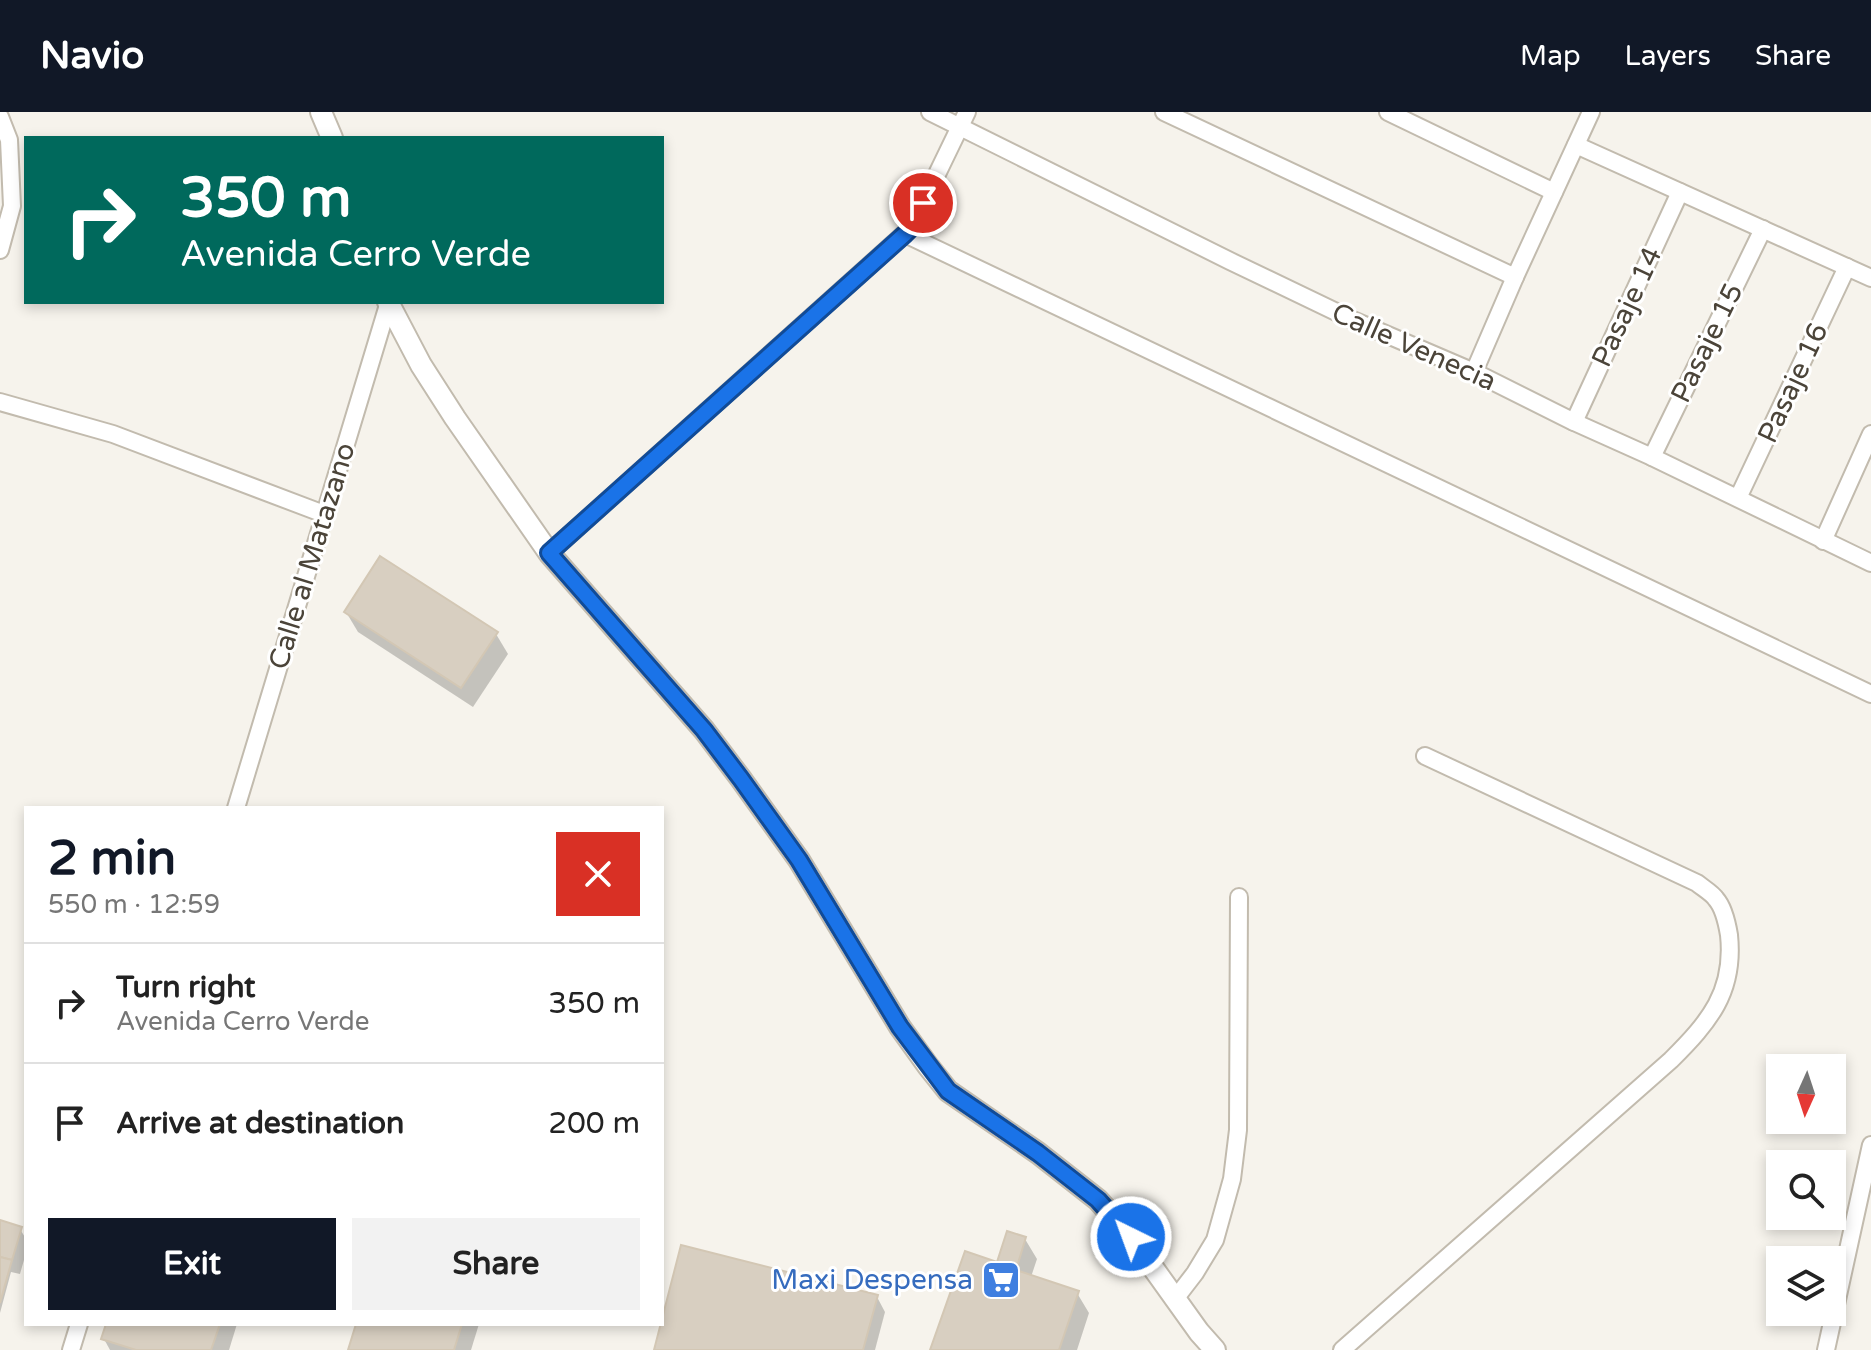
<!DOCTYPE html>
<html lang="en">
<head>
<meta charset="utf-8">
<style>
  body { margin:0; font-family:"Varela Round",sans-serif; background:#f2f2f2; color:#222; height:100vh; display:flex; flex-direction:column; font-size:30px; white-space:nowrap }
  * { box-sizing:border-box; margin:0 }
  p { font-size:26px; color:#767676 }
  .icon { flex:none; width:44px; height:44px; fill:none; stroke:currentColor; stroke-width:2; stroke-linecap:round; stroke-linejoin:round }
  .map { position:relative; flex:1; overflow:hidden }
  .sheet { position:absolute; left:24px; top:694px; width:640px; height:520px; display:flex; flex-direction:column; background:#fff; border-radius:0px; box-shadow:0 4px 12px #0003 }
  .sheet>* { flex:none }
  .banner { position:absolute; left:24px; top:24px; width:640px; height:168px; border-radius:0px; box-shadow:0 4px 12px #0003; background:#00695c; color:#fff; overflow:hidden }
  .needle { width:52px; rotate:183deg }
  .tools { position:absolute; left:1766px; top:942px; display:grid; gap:16px }
  .tools a { display:grid; place-items:center; width:80px; height:80px; border-radius:0px; background:#fff; box-shadow:0 4px 12px #0003; font-size:40px }
  .pin { position:absolute; display:grid; place-items:center; width:68px; height:68px; color:#fff; margin:-34px; border:4px solid #fff; border-radius:50%; box-shadow:0 2px 8px #0007 }
  .me { position:absolute; width:88px; margin:-44px; rotate:318deg; stroke-linejoin:round; filter:drop-shadow(0 0 6px #0008) }
  .turn { display:flex; align-items:center; gap:28px; height:168px; padding:0 24px; font-size:36px }
  .turn .icon { width:104px; height:104px; stroke-width:2.5 }
  .turn b { display:block; font-size:56px; line-height:68px }
  .round { display:grid; place-items:center; flex:none; width:84px; height:84px; border-radius:0px; background:#f2f2f2 }
  .overview { display:flex; align-items:center; justify-content:space-between; height:136px; padding:0 24px }
  h1 { font-size:48px; font-weight:700; line-height:60px; color:#111827 }
  .cta { display:flex; gap:16px; margin-top:auto; padding:16px 24px }
  .cta a { flex:1; height:92px; border-radius:0px; background:#111827; color:#fff; font-size:32px; font-weight:700; line-height:92px; text-align:center }
  .cta a+a { background:#f2f2f2; color:#222 }
  ul { padding:0; list-style:none }
  li { display:flex; align-items:center; gap:24px; height:120px; padding:0 24px; border-top:2px solid #e0e0e0 }
  li div { flex:1 }
  li b { display:block; font-size:30px }
  li em { font-style:normal }
  header { display:flex; align-items:center; gap:48px; box-sizing:border-box; height:112px; padding:0 40px; background:#111827; color:#fff }
  header strong { font-size:38px }
  nav { display:flex; gap:44px; margin-inline-start:auto; font-size:28px }
  .map>svg:first-child { display:block }
  .shadow { fill:#0003 }
  .building { fill:#d8cfc1; stroke:#d3c7b4; stroke-width:2 }
  .lines { fill:none; stroke-linecap:round; stroke-linejoin:round }
  .minor-casing { stroke:#c2bbae; stroke-width:20 }
  .tertiary-casing { stroke:#c2bbae; stroke-width:24 }
  .minor { stroke:#fff; stroke-width:16 }
  .tertiary { stroke:#fff; stroke-width:20 }
  .route-casing { stroke:#114b97; stroke-width:20 }
  .route { stroke:#1a73e8; stroke-width:14 }
  .labels { text-anchor:middle; dominant-baseline:central; stroke-width:6; stroke-linejoin:round; paint-order:stroke }
  .street-label { font-size:28px; fill:#4b4439; stroke:#fff }
  .shop-label { font-size:28px; fill:#366cbe; stroke:#fff; text-anchor:end }
</style>
</head>
<body>
<header>
<strong>Navio</strong>
<nav><a>Map</a><a>Layers</a><a>Share</a></nav>
</header>
<div class="map">
<svg width="1871" height="1238" viewBox="0 0 1871 1238">
  <rect width="100%" height="100%" fill="#f6f3ec"/>
  <g class="shadow">
    <polygon points="346,500 496,522 508,542 473,595 358,520"/>
    <polygon points="0,1110 20,1117 26,1127 26,1141 20,1162 11,1160 0,1201"/>
    <polygon points="1025,1127 1037,1147 1031,1165 1077,1181 1089,1201 1077,1238 932,1238 998,1153"/>
    <polygon points="877,1185 885,1200 875,1238 656,1238"/>
    <polygon points="108,1212 237,1212 229,1238 110,1238 104,1227"/>
    <polygon points="359,1212 479,1212 471,1238 350,1238"/>
  </g>
  <g class="building">
    <polygon points="380,444 498,520 461,576 344,500"/>
    <polygon points="0,1108 22,1115 12,1148 0,1145"/>
    <polygon points="1007,1119 1026,1125 1016,1158 1079,1179 1059,1238 930,1238 965,1139 997,1150"/>
    <polygon points="681,1133 878,1183 863,1238 654,1238"/>
    <polygon points="0,1145 12,1148 0,1191"/>
    <polygon points="106,1212 220,1212 211,1238 136,1238 101,1227"/>
    <polygon points="356,1212 462,1212 454,1238 348,1238"/>
  </g>
  <g class="lines">
    <g class="minor-casing">
      <g id="minor">
        <polyline points="930,0 1230,149 1355,209 1474,260 1574,310 1652,345 1871,451"/>
        <polyline points="1164,0 1515,165"/>
        <polyline points="1388,0 1554,80"/>
        <polyline points="0,5 9,28 12,94 0,138"/>
        <polyline points="1576,33 1871,166"/>
        <polyline points="905,122 1871,582"/>
        <polyline points="1474,260 1515,165 1591,0"/>
        <polyline points="0,290 113,322 324,402"/>
        <polyline points="1574,310 1680,80"/>
        <polyline points="1652,345 1763,117"/>
        <polyline points="1738,386 1847,155"/>
        <polyline points="1823,429 1871,322"/>
        <polyline points="549,441 911,116 967,0"/>
        <polyline points="236,696 388,193"/>
        <polyline points="1175,1187 1195,1161 1215,1128 1232,1067 1238,1018 1239,785"/>
        <polyline points="71,1238 79,1212"/>
        <path d="M1342 1238 1671 948C1709 910 1735 880 1729 823 1727 811 1724 796 1716 787 1712 781 1703 776 1697 771L1425 644"/>
        <polyline points="1826,1238 1871,1033"/>
      </g>
    </g>
    <g class="tertiary-casing">
      <g id="tertiary">
        <polyline points="321,0 332,26"/>
        <polyline points="388,190 421,253 455,306 549,441 704,618 741,667 799,748 900,915 928,954 948,979 1038,1041 1098,1088 1131,1125 1199,1220 1215,1238"/>
      </g>
    </g>
    <use href="#minor" class="minor"/>
    <use href="#tertiary" class="tertiary"/>
  </g>
  <g class="lines">
    <g class="route-casing">
      <polyline id="route" points="923,91 911,116 905,122 549,441 704,618 741,667 799,748 900,915 948,979 1038,1041 1098,1088 1131,1125"/>
    </g>
    <use href="#route" class="route"/>
  </g>
  <defs>
    <g id="supermarket-square" transform="scale(2)"><rect x="-9" y="-9" width="18" height="18" rx="4" fill="#3f7fe0" stroke="#fff"/><path d="M-6-5.5h2.5l.6 2H6L4.5 2H-2.5L-4.4-4H-6ZM-1.5 3.2a1.3 1.3 0 1 0 .1 0ZM3 3.2a1.3 1.3 0 1 0 .1 0Z" fill="#fff"/></g>
  </defs>
  <g fill-rule="evenodd">
    <use href="#supermarket-square" x="1001" y="1168"/>
  </g>
  <g class="labels">
    <g class="street-label">
      <text transform="translate(1627 195) rotate(-65)">Pasaje 14</text>
      <text transform="translate(1707 231) rotate(-64)">Pasaje 15</text>
      <text transform="translate(1414 235) rotate(24)">Calle Venecia</text>
      <text transform="translate(1793 271) rotate(-65)">Pasaje 16</text>
      <text transform="translate(312 444) rotate(-73)">Calle al Matazano</text>
    </g>
    <g class="shop-label">
      <text x="973" y="1168">Maxi Despensa</text>
    </g>
  </g>
</svg>
<div class="tools">
<a><svg class="needle" viewBox="-14 -14 28 28"><path d="M0-13l5 13h-10z" fill="#e53935"/><path d="M0 13l5-13h-10z" fill="#767676"/></svg></a>
<a><svg class="icon" aria-label="search" viewBox="0 0 24 24"><circle cx="10" cy="10" r="6"/><path d="M15 15l6 6"/></svg></a>
<a><svg class="icon" aria-label="layers" viewBox="0 0 24 24"><path d="M12 4l9 5-9 5-9-5zM3 14l9 5 9-5"/></svg></a>
</div>
<div class="pin" style="left:923px;top:91px;background:#d93025"><svg class="icon" aria-label="arrive" viewBox="0 0 24 24"><path d="M6 21V4h12l-3 4 3 4H6"/></svg></div>
<svg class="me" style="left:1131px;top:1125px" viewBox="-20 -20 40 40"><circle r="17" fill="#1a73e8" stroke="#fff" stroke-width="3"/><path d="M0-11L8 9 0 5-8 9z" fill="#fff"/></svg>
<div class="banner">
<div class="turn"><svg class="icon" aria-label="right" viewBox="0 0 24 24"><path d="M7 20v-9h11M14 6l5 5-5 5"/></svg><div><b>350 m</b>Avenida Cerro Verde</div></div>
</div>
<section class="sheet">
<div class="overview"><div><h1>2 min</h1><p>550 m · 12:59</p></div><a class="round" style="background:#d93025;color:#fff"><svg class="icon" aria-label="close" viewBox="0 0 24 24"><path d="M6 6l12 12M18 6L6 18"/></svg></a></div>
<ul>
<li><svg class="icon" aria-label="right" viewBox="0 0 24 24"><path d="M7 20v-9h11M14 6l5 5-5 5"/></svg><div><b>Turn right</b><p>Avenida Cerro Verde</p></div><em>350 m</em></li>
<li><svg class="icon" aria-label="arrive" viewBox="0 0 24 24"><path d="M6 21V4h12l-3 4 3 4H6"/></svg><div><b>Arrive at destination</b></div><em>200 m</em></li>
</ul>
<div class="cta"><a>Exit</a><a>Share</a></div>
</section>
</div>
</body>
</html>
